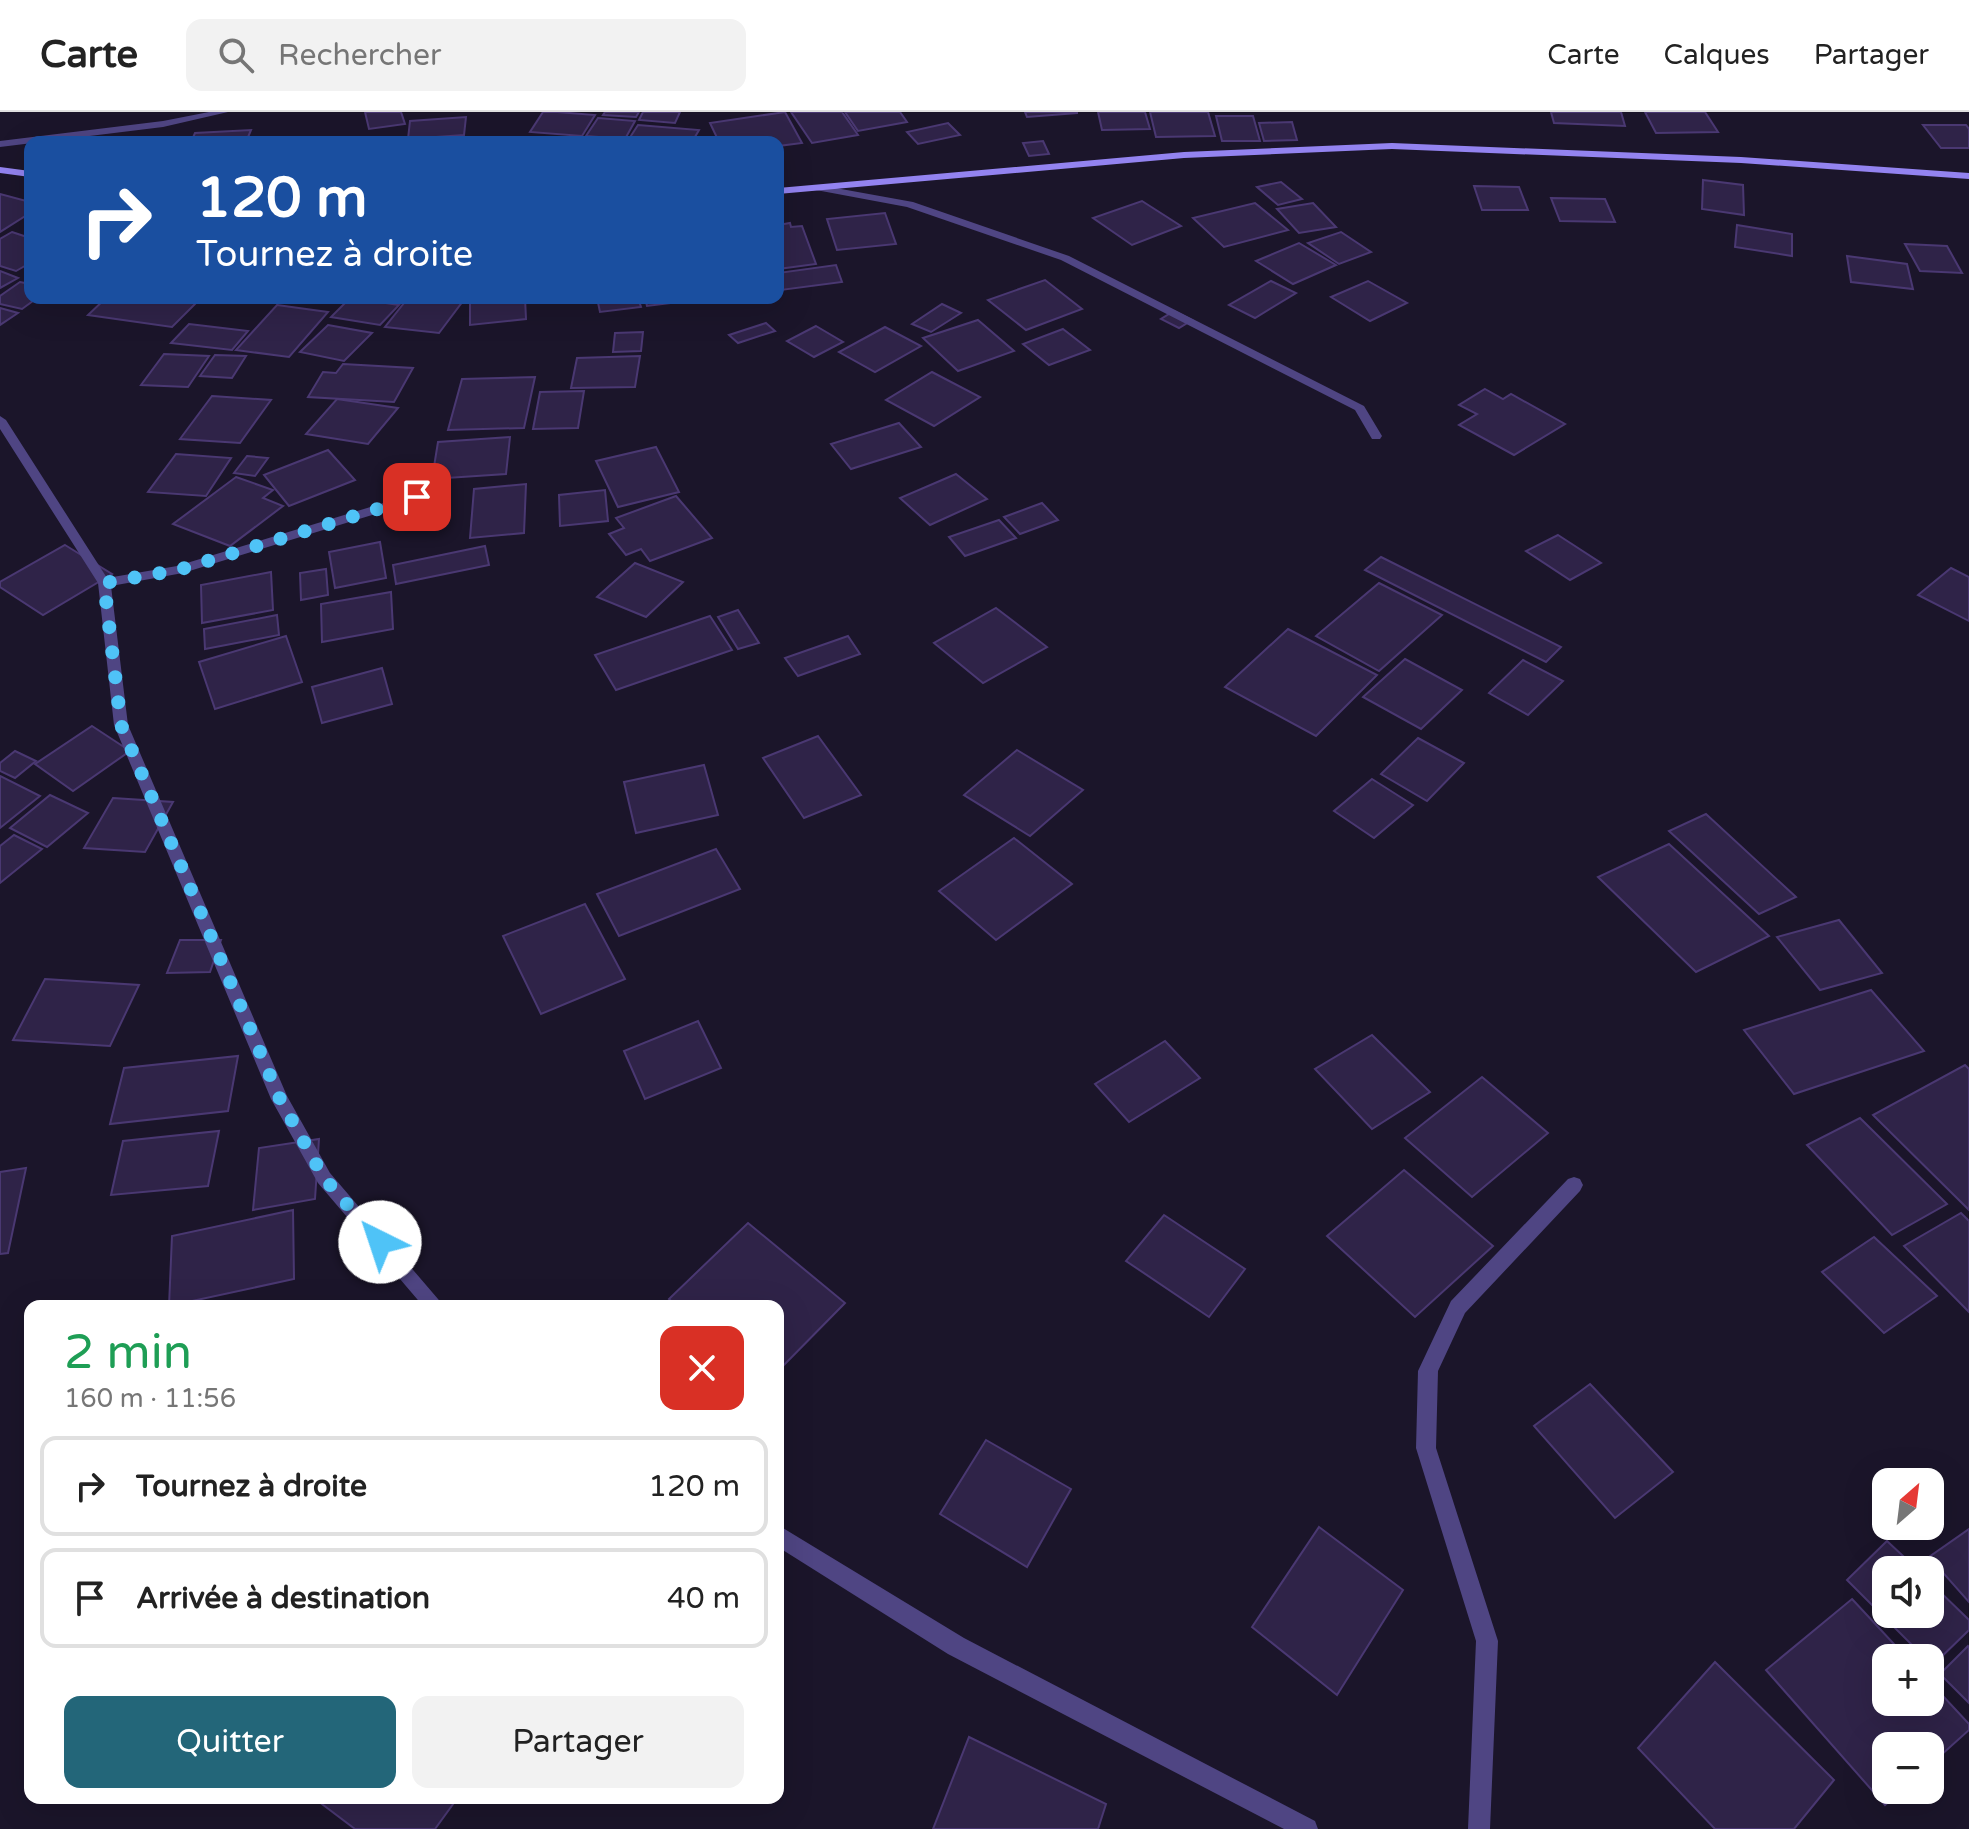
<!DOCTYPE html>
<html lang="fr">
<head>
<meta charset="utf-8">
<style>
  body { margin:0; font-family:"Varela Round",sans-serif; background:#f2f2f2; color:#222; height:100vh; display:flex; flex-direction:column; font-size:30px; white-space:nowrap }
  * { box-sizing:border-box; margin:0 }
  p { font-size:26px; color:#767676 }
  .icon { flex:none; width:44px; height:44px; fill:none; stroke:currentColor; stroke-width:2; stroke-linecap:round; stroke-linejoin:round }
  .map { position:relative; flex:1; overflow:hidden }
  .sheet { position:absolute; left:24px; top:1188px; width:760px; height:504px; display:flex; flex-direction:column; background:#fff; border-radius:16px; box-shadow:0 8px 32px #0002 }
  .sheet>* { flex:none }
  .banner { position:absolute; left:24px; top:24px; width:760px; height:168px; border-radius:16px; box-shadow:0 8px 32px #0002; background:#1a4fa0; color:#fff; overflow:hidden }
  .needle { width:52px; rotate:28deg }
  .fabs { position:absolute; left:1872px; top:1356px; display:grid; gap:16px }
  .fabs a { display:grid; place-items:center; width:72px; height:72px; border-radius:16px; background:#fff; box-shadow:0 8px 32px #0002; font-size:40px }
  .pin { position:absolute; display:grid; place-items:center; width:68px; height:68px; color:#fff; margin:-34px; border-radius:16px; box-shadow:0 4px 12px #0006 }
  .me { position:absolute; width:88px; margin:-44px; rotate:319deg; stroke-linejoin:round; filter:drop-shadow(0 0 6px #0008) }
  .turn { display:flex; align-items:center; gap:28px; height:168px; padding:0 40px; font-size:36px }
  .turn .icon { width:104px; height:104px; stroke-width:2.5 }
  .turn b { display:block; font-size:56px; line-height:68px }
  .round { display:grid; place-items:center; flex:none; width:84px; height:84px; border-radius:16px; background:#f2f2f2 }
  .headline { display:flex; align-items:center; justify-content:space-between; height:136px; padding:0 40px }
  h1 { font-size:48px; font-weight:600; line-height:60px; color:#1e9e55 }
  .primary-button { display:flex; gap:16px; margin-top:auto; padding:16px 40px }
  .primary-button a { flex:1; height:92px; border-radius:16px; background:#236679; color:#fff; font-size:32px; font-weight:600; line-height:92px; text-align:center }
  .primary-button a+a { background:#f2f2f2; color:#222 }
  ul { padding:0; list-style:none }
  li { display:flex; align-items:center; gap:24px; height:100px; margin:0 16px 12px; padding:0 24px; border:4px solid #e0e0e0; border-radius:16px }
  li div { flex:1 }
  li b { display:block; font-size:30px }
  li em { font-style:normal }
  header { display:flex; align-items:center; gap:48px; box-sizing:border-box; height:112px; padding:0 40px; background:#fff; border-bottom:2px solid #e0e0e0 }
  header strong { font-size:38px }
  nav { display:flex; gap:44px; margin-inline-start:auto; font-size:28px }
  .search { width:560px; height:72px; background:#f2f2f2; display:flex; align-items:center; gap:20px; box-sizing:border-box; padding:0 28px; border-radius:16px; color:#767676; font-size:30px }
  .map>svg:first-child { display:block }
  .building { fill:#2f2348; stroke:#4a3872; stroke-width:2 }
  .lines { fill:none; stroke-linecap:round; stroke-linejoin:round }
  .minor { fill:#4f4583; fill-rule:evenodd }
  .tertiary { fill:#4f4583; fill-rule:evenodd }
  .secondary { fill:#9383f0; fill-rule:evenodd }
  .route { stroke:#4fc3f7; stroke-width:14; stroke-dasharray:0 25.2 }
</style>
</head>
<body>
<header>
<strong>Carte</strong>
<div class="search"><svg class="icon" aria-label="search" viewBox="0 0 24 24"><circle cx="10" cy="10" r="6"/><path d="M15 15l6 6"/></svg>Rechercher</div>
<nav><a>Carte</a><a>Calques</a><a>Partager</a></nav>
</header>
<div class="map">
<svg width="1969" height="1717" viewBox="0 0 1969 1717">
  <rect width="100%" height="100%" fill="#1b152a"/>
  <g class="building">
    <polygon points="365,0 401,0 405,12 369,17"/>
    <polygon points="543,0 557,0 595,3 582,24 530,20"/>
    <polygon points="605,0 639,0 636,5 603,3"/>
    <polygon points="643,0 680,0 675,11 639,8"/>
    <polygon points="785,0 802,31 778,34 778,30 719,30 710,11"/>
    <polygon points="791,0 842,0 858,23 812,31"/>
    <polygon points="845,0 900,0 907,10 858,19"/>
    <polygon points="1025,0 1077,0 1077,1 1027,5"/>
    <polygon points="1098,0 1145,0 1150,17 1102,18"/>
    <polygon points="1150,0 1208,0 1215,24 1156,25"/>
    <polygon points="1551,0 1621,0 1625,14 1554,11"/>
    <polygon points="1645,0 1705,0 1718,20 1656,21"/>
    <polygon points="1216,4 1253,4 1260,29 1222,29"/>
    <polygon points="466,5 464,23 408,27 410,9"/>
    <polygon points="598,6 635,9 625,27 586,24"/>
    <polygon points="1292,10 1297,28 1264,29 1259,11"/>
    <polygon points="948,11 960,23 918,32 907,20"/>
    <polygon points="638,13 699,18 692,30 627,30"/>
    <polygon points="1923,13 1966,13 1969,17 1969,36 1941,36"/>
    <polygon points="251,18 246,30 191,30 195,21"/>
    <polygon points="1043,29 1049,42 1029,44 1023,31"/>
    <polygon points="1703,68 1743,73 1744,103 1702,97"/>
    <polygon points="1281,70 1302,87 1278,93 1257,75"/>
    <polygon points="1474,74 1519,75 1528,98 1482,98"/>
    <polygon points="0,82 30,90 30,101 0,120"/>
    <polygon points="1551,86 1605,87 1615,110 1560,109"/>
    <polygon points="1142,89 1181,114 1132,133 1093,106"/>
    <polygon points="1255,91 1288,118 1224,135 1193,106"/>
    <polygon points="1313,91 1336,115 1299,121 1277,97"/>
    <polygon points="885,101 896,132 837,138 827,107"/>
    <polygon points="790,111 791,115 802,114 816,152 778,157 778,113"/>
    <polygon points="1737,113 1792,122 1792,144 1735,135"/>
    <polygon points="12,120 30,126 30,151 16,159 0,154 0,127"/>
    <polygon points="1341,120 1371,140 1339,152 1308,131"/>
    <polygon points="1299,131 1336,153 1293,172 1256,149"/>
    <polygon points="1905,132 1947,134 1962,161 1920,159"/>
    <polygon points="1847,144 1907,152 1913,177 1851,170"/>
    <polygon points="836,153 842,170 781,178 778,161"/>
    <polygon points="0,159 18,166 0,176"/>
    <polygon points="1045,168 1082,197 1026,218 988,188"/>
    <polygon points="1271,169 1296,181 1255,206 1229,193"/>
    <polygon points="1368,169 1407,191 1370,209 1331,185"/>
    <polygon points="20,170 30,172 30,186 37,186 22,197 0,192 0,184"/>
    <polygon points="106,186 201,186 172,215 88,203"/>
    <polygon points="350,186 353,186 399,193 380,213 331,205"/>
    <polygon points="408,186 436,186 463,189 439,221 385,215"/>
    <polygon points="525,186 526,207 470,213 470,187"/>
    <polygon points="597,186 638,186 641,195 600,200"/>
    <polygon points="645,186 702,186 703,187 647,194"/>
    <polygon points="942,192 961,201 931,220 912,212"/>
    <polygon points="277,193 328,200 289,245 236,238"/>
    <polygon points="0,196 18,201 0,213"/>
    <polygon points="1174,199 1192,208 1179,216 1161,207"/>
    <polygon points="978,208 1014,239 958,259 923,226"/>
    <polygon points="766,211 775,219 738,231 729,223"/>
    <polygon points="189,212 248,219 232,238 171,231"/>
    <polygon points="328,213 372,221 344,249 300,240"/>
    <polygon points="816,214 843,230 814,245 787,229"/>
    <polygon points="885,215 921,234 875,260 839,240"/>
    <polygon points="1063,217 1090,238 1049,253 1023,232"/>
    <polygon points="643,220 641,239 613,240 615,221"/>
    <polygon points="164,242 209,244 188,275 141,273"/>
    <polygon points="215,243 246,244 232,266 200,264"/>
    <polygon points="640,244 635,275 571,276 577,246"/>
    <polygon points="343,252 413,256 394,290 308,285 323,260 336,261"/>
    <polygon points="932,260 980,285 934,314 886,288"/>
    <polygon points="535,265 524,316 448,318 462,267"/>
    <polygon points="1485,277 1503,287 1511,282 1565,312 1514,343 1459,313 1477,302 1459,293"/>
    <polygon points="584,279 578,316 533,317 540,280"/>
    <polygon points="212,284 271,288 240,331 180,327"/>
    <polygon points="337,287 398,296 368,332 306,322"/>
    <polygon points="899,311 921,335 851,357 831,332"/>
    <polygon points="510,325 506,362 432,367 438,330"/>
    <polygon points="656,335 679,380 618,395 596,349"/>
    <polygon points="328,338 355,368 289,394 264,363"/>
    <polygon points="176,342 231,346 206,384 148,380"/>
    <polygon points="247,344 268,346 255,364 234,361"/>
    <polygon points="956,362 987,387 930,413 900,386"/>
    <polygon points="236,365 273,378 263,386 283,394 230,434 173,412"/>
    <polygon points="526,372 524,421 470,426 474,377"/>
    <polygon points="605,378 608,409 560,414 559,383"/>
    <polygon points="676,384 712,426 650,449 641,437 626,443 609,422 624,416 616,406"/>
    <polygon points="1042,391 1058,408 1020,422 1004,405"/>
    <polygon points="999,408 1016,426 965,444 949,425"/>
    <polygon points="1558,423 1601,451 1570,468 1526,439"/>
    <polygon points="380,430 386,466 335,476 329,440"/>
    <polygon points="65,433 112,462 43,503 0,475 0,470"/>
    <polygon points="485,434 489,453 396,472 393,453"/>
    <polygon points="1381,445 1561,535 1546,550 1365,458"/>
    <polygon points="635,451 683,470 646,505 597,485"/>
    <polygon points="1951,456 1969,465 1969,509 1918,483"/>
    <polygon points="326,457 328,483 301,488 300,461"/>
    <polygon points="271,460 273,498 202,511 201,473"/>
    <polygon points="1379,471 1442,503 1379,559 1316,524"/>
    <polygon points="391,480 393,517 322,530 321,492"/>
    <polygon points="996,496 1047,535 983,571 934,531"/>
    <polygon points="738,498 759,531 738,537 718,505"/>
    <polygon points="277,503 279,523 205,537 204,517"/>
    <polygon points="710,504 732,538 616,578 595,543"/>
    <polygon points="1288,517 1377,563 1316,624 1225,575"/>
    <polygon points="286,524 302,570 215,597 199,550"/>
    <polygon points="848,524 860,542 798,564 785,546"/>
    <polygon points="1405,547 1462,578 1421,617 1363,585"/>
    <polygon points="1523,548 1563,569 1528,603 1489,581"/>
    <polygon points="382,556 392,592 322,611 312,575"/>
    <polygon points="92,614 130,639 73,679 35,652"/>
    <polygon points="818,624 861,683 804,706 763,646"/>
    <polygon points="1418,626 1464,651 1427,689 1381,662"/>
    <polygon points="1017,638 1083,678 1030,724 964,683"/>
    <polygon points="15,639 36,649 15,666 0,659 0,651"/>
    <polygon points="704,653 718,703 636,721 624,670"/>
    <polygon points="0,664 40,684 0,716"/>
    <polygon points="1372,667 1413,693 1374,726 1334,699"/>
    <polygon points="50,683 88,701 47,735 10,716"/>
    <polygon points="113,686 173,690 145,740 84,736"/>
    <polygon points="1706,702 1796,785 1759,802 1669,719"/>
    <polygon points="14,723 42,737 0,771 0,734"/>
    <polygon points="1014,726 1072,772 996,828 939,779"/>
    <polygon points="1669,732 1769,824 1696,860 1598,765"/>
    <polygon points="716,737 740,777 619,824 597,782"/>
    <polygon points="585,792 625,867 541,902 503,824"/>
    <polygon points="1839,808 1882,861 1820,878 1777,825"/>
    <polygon points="180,828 221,828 210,860 167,861"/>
    <polygon points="45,867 139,873 110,934 13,928"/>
    <polygon points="1871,878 1924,939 1794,982 1744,918"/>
    <polygon points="698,909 721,956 645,987 624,939"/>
    <polygon points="1372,923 1430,980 1372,1017 1315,957"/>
    <polygon points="1165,929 1200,966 1129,1010 1095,972"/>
    <polygon points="238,944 228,999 110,1012 124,956"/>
    <polygon points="1965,953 1969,957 1969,1098 1873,1003"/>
    <polygon points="1482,965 1548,1021 1472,1085 1405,1026"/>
    <polygon points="1860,1006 1947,1092 1892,1123 1807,1033"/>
    <polygon points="219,1019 208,1074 111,1083 123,1029"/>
    <polygon points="319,1027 315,1087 253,1098 259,1036"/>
    <polygon points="26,1056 8,1141 0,1142 0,1060"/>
    <polygon points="1404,1058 1493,1134 1415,1205 1327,1124"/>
    <polygon points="293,1098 294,1167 169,1194 172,1124"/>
    <polygon points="1961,1101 1969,1109 1969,1200 1904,1134"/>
    <polygon points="1164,1103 1245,1157 1209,1205 1126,1149"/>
    <polygon points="748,1111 845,1191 778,1259 778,1194 676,1194 669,1187"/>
    <polygon points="1874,1125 1937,1184 1884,1221 1822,1160"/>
    <polygon points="1590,1272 1673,1360 1615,1406 1534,1314"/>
    <polygon points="986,1328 1071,1377 1027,1455 940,1402"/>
    <polygon points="1319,1415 1403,1478 1337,1583 1252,1515"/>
    <polygon points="1969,1417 1969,1490 1929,1445"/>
    <polygon points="1887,1429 1918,1458 1886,1458 1886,1502 1930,1502 1930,1470 1969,1508 1969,1518 1933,1553 1930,1546 1925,1546 1847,1468"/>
    <polygon points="1852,1487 1907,1546 1886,1546 1886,1590 1930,1590 1930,1570 1969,1612 1969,1618 1930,1653 1930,1634 1886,1634 1886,1678 1902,1678 1885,1693 1766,1558"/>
    <polygon points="1968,1534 1969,1535 1969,1591 1940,1562"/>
    <polygon points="1715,1550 1834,1668 1794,1717 1715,1717 1638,1636"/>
    <polygon points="969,1625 1106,1692 1098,1717 933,1717"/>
    <polygon points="314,1686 453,1686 456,1688 435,1717 355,1717"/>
  </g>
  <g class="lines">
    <g class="minor">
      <polygon points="819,73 913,90 1069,144 1364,294 1382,324 1380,327 1372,327 1355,298 1061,148 907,95 816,78 816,74"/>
      <polygon points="0,304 6,308 107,466 177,454 413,382 421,382 423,385 421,388 183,461 111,474 128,613 287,984 330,1061 444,1194 423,1194 318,1071 271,987 114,613 98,471 0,317"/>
      <polygon points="1574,1065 1580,1067 1583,1073 1580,1079 1465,1201 1438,1259 1436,1336 1498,1529 1490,1717 1468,1717 1476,1529 1416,1336 1418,1259 1451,1189 1568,1067"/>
      <polygon points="778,1413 964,1526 1315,1709 1318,1717 1284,1717 948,1542 778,1435"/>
    </g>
    <polygon class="tertiary" points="209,0 228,0 163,15 0,35 0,29 163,9"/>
    <g class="secondary">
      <polygon points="1392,31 1741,45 1969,61 1969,67 1741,51 1392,37 1184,46 778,82 778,76 1184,40"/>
      <polygon points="0,55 30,59 30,65 0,61"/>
    </g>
  </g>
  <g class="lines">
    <polyline class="route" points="380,1130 324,1066 280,987 121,613 104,471 178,458 417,385"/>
  </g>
</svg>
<div class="fabs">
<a><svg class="needle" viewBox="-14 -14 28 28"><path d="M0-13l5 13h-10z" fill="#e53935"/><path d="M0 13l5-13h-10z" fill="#767676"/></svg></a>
<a><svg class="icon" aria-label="sound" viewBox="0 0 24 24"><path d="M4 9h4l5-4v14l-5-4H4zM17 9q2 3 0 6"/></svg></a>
<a>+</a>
<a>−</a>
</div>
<div class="pin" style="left:417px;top:385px;background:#d93025"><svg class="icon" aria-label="arrive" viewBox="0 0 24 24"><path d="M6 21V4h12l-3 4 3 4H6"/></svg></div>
<svg class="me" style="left:380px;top:1130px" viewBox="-20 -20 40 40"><circle r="19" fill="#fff"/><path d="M0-13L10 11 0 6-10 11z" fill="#4fc3f7"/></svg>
<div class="banner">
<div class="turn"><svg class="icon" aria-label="right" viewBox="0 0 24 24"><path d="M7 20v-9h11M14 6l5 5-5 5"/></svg><div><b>120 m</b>Tournez à droite</div></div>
</div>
<section class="sheet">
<div class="headline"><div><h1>2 min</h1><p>160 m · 11:56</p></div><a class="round" style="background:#d93025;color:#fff"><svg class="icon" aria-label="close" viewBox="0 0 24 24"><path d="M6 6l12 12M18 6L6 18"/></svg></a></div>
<ul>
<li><svg class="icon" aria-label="right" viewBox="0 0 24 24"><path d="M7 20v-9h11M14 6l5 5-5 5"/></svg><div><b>Tournez à droite</b></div><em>120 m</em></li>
<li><svg class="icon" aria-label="arrive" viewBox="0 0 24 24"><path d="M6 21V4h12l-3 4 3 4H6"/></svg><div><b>Arrivée à destination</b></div><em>40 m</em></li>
</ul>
<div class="primary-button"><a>Quitter</a><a>Partager</a></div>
</section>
</div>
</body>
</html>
